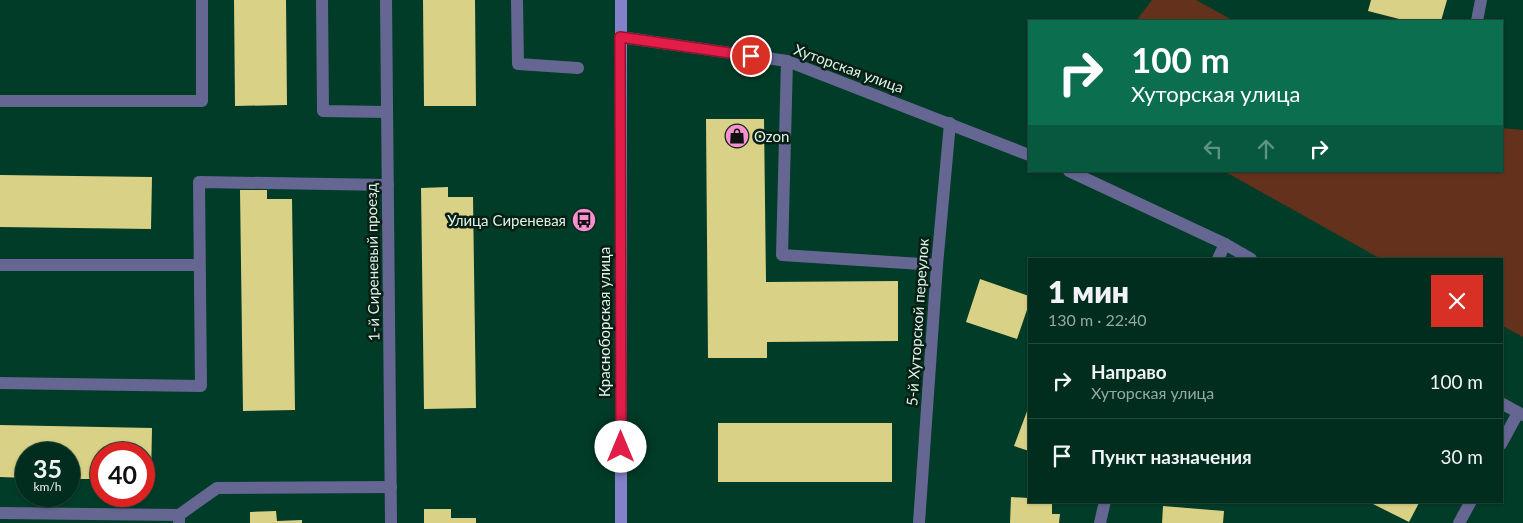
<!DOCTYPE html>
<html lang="ru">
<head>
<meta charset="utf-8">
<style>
  body { margin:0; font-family:Lato,sans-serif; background:#0b3527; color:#f1f3f6; height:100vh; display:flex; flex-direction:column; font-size:19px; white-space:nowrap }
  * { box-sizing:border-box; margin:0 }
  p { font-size:16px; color:#96a8a4 }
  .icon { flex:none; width:28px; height:28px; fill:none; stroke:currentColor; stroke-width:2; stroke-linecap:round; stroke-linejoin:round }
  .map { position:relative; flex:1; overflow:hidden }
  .panel { position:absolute; left:1028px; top:258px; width:475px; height:245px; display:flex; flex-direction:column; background:#012d1e; border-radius:0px; box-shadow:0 1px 4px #0004,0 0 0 1px #23493c }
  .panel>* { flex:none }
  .banner { position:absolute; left:1028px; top:20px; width:475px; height:152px; border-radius:0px; box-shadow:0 1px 4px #0004,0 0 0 1px #23493c; background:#0b6e4f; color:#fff; overflow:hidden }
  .speed { position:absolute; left:15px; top:442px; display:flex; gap:10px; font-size:25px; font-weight:700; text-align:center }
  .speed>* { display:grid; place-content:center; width:65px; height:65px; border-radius:50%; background:#012d1e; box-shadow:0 1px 4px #0004,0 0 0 1px #23493c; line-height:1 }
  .speed small { font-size:12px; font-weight:400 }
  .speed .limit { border:8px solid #d22; background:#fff; color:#111 }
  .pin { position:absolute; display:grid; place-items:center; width:42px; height:42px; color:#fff; margin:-21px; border:2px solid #fff; border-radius:50%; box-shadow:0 1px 5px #0007 }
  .me { position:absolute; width:55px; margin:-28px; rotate:0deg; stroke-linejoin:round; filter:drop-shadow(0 0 4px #0008) }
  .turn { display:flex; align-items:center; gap:18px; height:105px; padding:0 20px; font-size:22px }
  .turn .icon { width:65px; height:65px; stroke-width:2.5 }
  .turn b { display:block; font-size:35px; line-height:42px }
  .lanes { display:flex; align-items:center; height:48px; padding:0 20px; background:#0003; justify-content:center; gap:25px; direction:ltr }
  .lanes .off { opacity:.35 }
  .round { display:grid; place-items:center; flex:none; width:52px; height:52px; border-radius:0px; background:#0b3527 }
  .summary { display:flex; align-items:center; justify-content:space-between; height:85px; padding:0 20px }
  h1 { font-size:30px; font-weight:800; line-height:38px }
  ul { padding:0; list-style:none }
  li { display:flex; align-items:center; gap:15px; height:75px; padding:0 20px; border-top:1px solid #23493c }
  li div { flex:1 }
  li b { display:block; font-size:19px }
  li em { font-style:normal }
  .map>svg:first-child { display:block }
  .green { fill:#64321c }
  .building { fill:#d9d186 }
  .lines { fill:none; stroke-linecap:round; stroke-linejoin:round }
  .lane { stroke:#666693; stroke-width:12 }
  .street { stroke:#666693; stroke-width:12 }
  .secondary { stroke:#8281c9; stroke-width:12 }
  .route-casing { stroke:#92132f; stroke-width:12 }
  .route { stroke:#e11d48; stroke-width:9 }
  .labels { text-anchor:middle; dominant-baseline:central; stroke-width:5; stroke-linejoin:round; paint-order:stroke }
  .street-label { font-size:15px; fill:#daf5e7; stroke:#091f16 }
  .poi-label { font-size:15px; fill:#daf5e7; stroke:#091f16; text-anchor:start }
</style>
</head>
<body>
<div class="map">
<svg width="1523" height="523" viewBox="0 0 1523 523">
  <rect width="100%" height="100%" fill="#013c28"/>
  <g class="green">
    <polygon points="1152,0 1196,0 1234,21 1136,21"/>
    <polygon points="1501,128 1523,130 1523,337 1501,325 1501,259 1381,259 1224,171 1501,171"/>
  </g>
  <g class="building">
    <polygon points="234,0 286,0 287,105 235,106"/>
    <polygon points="423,0 475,0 476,106 424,106"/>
    <polygon points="1371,0 1447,0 1441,21 1407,21 1368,11"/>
    <polygon points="706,119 764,119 766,282 898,281 898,341 767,342 767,358 708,358"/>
    <polygon points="0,175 152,177 151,229 0,227"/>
    <polygon points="448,187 448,197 473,197 476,408 424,409 421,188"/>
    <polygon points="240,190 267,190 267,199 292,199 295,410 243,411"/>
    <polygon points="980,279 1029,296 1029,304 1017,339 966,322"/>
    <polygon points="1029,406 1029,451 1014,446"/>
    <rect x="718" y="423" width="174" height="59"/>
    <polygon points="0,425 152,428 151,480 144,480 144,454 101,454 101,479 69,479 69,454 26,454 26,478 0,477"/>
    <polygon points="1011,497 1029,498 1029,501 1052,501 1052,514 1060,514 1059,523 1010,523"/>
    <polygon points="1367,501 1420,501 1409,522"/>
    <polygon points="1163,506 1224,511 1223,523 1162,523"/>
    <polygon points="424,509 451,509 451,518 476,518 476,523 424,523"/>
    <polygon points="276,511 277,521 302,520 302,523 250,523 250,512"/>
  </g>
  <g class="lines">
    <g class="lane">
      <polyline points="517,0 518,64 578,68"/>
      <polyline points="1477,21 1481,0"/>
      <polyline points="787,61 782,255 937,265"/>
      <polyline points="0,513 179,515 179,523"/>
      <polyline points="179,515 217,488 391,487"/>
    </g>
    <g class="street">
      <polyline points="322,0 323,111 387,112"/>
      <polyline points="386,0 391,523"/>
      <polyline points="620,37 787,61 1029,155"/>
      <polyline points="0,101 202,101 202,0"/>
      <polyline points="1069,171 1225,244 1251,259"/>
      <polyline points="1218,259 1225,244"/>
      <polyline points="0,265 199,265"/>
      <polyline points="0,383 201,386 199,182 388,185"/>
      <polyline points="1501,403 1523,415"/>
      <polyline points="1501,444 1518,413"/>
      <polyline points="919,523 937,265 950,123"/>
      <polyline points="1100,523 1105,501"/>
      <polyline points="1459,523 1471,501"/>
    </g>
    <polyline class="secondary" points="621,523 621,0"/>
  </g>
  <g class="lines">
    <g class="route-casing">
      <polyline id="route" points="621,447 620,37 751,56"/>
    </g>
    <use href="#route" class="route"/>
  </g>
  <defs>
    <g id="shop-disc" transform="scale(1.25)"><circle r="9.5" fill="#f690cf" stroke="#091f16"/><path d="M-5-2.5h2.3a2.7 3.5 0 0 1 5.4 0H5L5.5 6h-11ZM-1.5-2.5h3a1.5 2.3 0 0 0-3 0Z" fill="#111"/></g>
    <g id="bus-disc" transform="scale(1.25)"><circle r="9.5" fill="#f690cf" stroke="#091f16"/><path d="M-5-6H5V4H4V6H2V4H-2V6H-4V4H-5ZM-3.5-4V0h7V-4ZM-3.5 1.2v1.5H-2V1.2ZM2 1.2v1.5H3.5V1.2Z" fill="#111"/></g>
  </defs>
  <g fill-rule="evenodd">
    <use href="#shop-disc" x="737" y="136"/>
    <use href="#bus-disc" x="584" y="220"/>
  </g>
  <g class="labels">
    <g class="street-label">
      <text transform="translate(849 68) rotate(20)">Хуторская улица</text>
      <text transform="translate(372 262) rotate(-91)">1-й Сиреневый проезд</text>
      <text transform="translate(604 322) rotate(-90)">Красноборская улица</text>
      <text transform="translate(917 322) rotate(-86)">5-й Хуторской переулок</text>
    </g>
    <g class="poi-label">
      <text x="754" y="136">Ozon</text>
      <text x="566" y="220" text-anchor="end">Улица Сиреневая</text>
    </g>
  </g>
</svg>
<div class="speed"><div>35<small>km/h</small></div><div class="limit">40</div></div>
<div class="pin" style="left:751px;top:56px;background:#d93025"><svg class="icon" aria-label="arrive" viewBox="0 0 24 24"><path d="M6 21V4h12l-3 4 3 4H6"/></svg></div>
<svg class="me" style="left:621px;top:447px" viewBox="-20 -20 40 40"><circle r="19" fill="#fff"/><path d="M0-13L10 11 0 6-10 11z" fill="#e11d48"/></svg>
<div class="banner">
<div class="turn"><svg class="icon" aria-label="right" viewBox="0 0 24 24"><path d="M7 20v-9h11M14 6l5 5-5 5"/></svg><div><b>100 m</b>Хуторская улица</div></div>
<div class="lanes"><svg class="icon off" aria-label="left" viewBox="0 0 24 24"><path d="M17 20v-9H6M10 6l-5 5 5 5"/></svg><svg class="icon off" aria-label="ahead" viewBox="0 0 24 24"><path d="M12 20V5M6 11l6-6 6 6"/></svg><svg class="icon" aria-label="right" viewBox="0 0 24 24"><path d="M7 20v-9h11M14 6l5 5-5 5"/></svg></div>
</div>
<section class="panel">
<div class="summary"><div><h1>1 мин</h1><p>130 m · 22:40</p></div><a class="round" style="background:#d93025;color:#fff"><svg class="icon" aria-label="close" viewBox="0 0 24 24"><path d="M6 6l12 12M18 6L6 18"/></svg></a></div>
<ul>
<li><svg class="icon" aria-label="right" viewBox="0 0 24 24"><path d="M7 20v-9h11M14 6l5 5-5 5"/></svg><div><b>Направо</b><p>Хуторская улица</p></div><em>100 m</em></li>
<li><svg class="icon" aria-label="arrive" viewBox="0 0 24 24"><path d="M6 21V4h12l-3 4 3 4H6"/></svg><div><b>Пункт назначения</b></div><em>30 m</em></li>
</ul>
</section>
</div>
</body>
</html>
